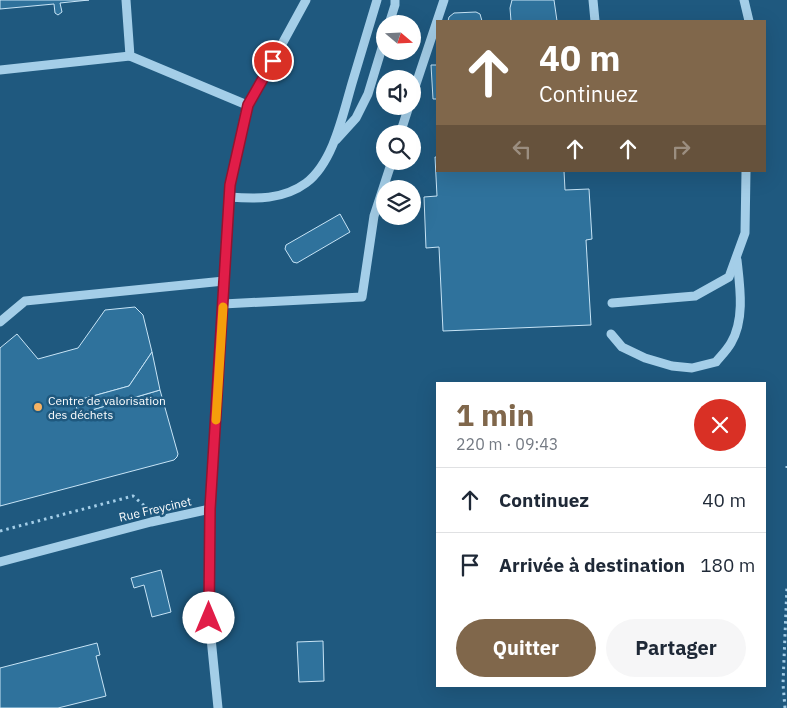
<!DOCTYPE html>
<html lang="fr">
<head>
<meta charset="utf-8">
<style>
  body { margin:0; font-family:"IBM Plex Sans",sans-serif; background:#f6f6f7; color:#1f2937; height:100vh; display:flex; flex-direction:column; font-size:19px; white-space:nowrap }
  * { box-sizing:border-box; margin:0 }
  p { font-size:16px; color:#747a83 }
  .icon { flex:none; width:28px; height:28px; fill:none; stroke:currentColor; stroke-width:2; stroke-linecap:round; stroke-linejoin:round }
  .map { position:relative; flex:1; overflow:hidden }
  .side { position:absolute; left:436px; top:382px; width:330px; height:305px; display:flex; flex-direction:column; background:#fff; border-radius:0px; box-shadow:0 5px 20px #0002 }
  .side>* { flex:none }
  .top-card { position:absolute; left:436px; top:20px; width:330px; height:152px; border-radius:0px; box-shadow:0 5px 20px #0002; background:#80674b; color:#fff; overflow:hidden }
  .needle { width:32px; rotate:109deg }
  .fabs { position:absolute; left:376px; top:15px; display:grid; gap:10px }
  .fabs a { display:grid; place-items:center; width:45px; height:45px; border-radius:50%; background:#fff; box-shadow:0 5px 20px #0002; font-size:25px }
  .pin { position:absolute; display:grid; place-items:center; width:42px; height:42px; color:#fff; margin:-21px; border:2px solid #fff; border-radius:50%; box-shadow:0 1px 5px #0007 }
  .me { position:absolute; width:55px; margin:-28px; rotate:0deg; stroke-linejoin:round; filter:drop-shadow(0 0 4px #0008) }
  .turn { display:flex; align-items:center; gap:18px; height:105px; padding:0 20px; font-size:22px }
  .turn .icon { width:65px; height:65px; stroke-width:2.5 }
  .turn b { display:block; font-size:35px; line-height:42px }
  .lanes { display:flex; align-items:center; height:48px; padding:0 20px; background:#0003; justify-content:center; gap:25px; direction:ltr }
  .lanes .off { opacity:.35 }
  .round { display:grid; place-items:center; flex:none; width:52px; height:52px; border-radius:26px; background:#f6f6f7 }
  .summary { display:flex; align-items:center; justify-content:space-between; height:85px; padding:0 20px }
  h1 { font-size:30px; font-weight:800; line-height:38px; color:#80674b }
  .button { display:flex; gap:10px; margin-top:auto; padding:10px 20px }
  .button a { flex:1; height:58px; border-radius:30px; background:#80674b; color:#fff; font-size:20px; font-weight:800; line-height:58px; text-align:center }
  .button a+a { background:#f6f6f7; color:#1f2937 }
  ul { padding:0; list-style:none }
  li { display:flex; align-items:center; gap:15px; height:65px; padding:0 20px; border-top:1px solid #e0e1e3 }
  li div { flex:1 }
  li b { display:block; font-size:19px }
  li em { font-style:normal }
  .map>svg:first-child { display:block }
  .building { fill:#2f729c; stroke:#c7e4f6 }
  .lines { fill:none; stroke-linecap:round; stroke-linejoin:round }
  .path { stroke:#a4cee8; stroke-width:3; stroke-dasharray:2.5 4; stroke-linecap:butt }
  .minor { stroke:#a4cee8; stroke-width:9 }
  .route-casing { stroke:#92132f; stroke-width:12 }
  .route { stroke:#e11d48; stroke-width:9 }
  .slow { stroke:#f59e0b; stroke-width:9 }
  .poi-dot { fill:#f6b364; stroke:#1f597f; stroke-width:2 }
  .labels { text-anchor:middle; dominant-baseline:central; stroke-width:5; stroke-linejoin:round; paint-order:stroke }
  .poi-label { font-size:12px; fill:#fff; stroke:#1f597f; text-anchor:start }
  .street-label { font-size:12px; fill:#fff; stroke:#1f597f }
</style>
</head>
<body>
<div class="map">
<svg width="787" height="708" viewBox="0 0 787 708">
  <rect width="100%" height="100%" fill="#1f597f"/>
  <g class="building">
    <polygon points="0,0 89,0 60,3 62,12 58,15 55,13 54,4 0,9"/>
    <polygon points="512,0 554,0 557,21 511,21 510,8"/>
    <polygon points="476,12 480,14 482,21 448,21 449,17 454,13"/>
    <polygon points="431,65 438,65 438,99 433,99"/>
    <polygon points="435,157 438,157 438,171 564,171 565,190 589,189 592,239 586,240 591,325 443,331 439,247 426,248 424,197 437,196"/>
    <polygon points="340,214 350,232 297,263 293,262 285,249 286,245"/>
    <polygon points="135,307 143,315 152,352 129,386 75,401 78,414 160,390 178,454 177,457 174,460 0,506 0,348 17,334 38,359 78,348 105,310"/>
    <polygon points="152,352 160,390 78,414 75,401 129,386"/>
    <polygon points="161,570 171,612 152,617 144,585 134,588 131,578"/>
    <polygon points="323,641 324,681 299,682 297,642"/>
    <polygon points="97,643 100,655 96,656 106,696 58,708 0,708 0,668"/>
  </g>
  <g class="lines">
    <g class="path">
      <polyline points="787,466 787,468"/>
      <polyline points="0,531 133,496 147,508 148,511"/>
      <polyline points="785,708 783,684 787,586"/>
    </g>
    <g class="minor">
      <polyline points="126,0 130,56 247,105"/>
      <polyline points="593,0 595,21"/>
      <polyline points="744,0 749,21"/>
      <polyline points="389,24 395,5 395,0"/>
      <polyline points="0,70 130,56"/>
      <polyline points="412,96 444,0"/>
      <polyline points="400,134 409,106"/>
      <polyline points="336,140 356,118 368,94 385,38"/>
      <path d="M229 197C256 199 283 200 306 183 334 162 343 113 353 80 361 54 369 27 377 0"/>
      <polyline points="612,303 695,296 729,277 745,233 746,171"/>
      <polyline points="223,304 362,297 374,216 392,161"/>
      <polyline points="0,322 25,301 224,281"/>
      <path d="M611 334 622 347 645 358 672 366 692 368 716 362C721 356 727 350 731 343 745 319 740 287 737 260"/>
      <polyline points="0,562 151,522 210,509"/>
      <polyline points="218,708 209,618 210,509 230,185 247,105 258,88 306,0"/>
    </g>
  </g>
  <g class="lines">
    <g class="route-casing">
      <polyline id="route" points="209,618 210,509 230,185 248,105 273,61"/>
    </g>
    <use href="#route" class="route"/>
    <polyline class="slow" points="216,420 223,307"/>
  </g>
  <circle class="poi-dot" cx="38" cy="407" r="5"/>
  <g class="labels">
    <g class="poi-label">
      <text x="48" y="400">Centre de valorisation<tspan x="48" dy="14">des déchets</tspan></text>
    </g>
    <g class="street-label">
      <text transform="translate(155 509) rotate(-13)">Rue Freycinet</text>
    </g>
  </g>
</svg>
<div class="fabs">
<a><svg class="needle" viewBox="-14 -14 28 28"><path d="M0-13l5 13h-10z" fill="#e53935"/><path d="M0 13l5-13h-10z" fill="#747a83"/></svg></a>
<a><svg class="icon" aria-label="sound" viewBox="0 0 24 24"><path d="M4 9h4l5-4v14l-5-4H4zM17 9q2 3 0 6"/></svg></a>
<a><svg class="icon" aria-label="search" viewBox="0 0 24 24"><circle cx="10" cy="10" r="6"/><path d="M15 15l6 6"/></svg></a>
<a><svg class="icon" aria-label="layers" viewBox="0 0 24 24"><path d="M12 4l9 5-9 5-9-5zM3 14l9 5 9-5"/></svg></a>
</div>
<div class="pin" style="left:273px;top:61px;background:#d93025"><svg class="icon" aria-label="arrive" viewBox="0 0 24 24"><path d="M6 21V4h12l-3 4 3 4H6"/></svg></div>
<svg class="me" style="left:209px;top:618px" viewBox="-20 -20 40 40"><circle r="19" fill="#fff"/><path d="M0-13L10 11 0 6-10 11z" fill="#e11d48"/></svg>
<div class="top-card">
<div class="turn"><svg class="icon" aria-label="ahead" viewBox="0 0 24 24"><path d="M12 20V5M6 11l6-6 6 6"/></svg><div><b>40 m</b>Continuez</div></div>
<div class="lanes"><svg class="icon off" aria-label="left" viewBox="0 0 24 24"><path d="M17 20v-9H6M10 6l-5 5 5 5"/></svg><svg class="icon" aria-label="ahead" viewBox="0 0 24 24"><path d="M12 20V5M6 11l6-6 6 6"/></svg><svg class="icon" aria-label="ahead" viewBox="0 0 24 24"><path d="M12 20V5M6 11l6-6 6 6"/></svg><svg class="icon off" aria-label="right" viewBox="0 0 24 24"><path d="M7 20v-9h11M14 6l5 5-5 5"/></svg></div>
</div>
<section class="side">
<div class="summary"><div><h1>1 min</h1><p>220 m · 09:43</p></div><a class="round" style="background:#d93025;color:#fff"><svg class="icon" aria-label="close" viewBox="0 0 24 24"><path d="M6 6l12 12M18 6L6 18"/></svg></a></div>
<ul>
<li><svg class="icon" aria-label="ahead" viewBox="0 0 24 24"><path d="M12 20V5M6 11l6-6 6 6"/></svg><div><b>Continuez</b></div><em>40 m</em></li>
<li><svg class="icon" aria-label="arrive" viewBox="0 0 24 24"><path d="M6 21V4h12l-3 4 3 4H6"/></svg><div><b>Arrivée à destination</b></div><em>180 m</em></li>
</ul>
<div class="button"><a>Quitter</a><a>Partager</a></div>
</section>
</div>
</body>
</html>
